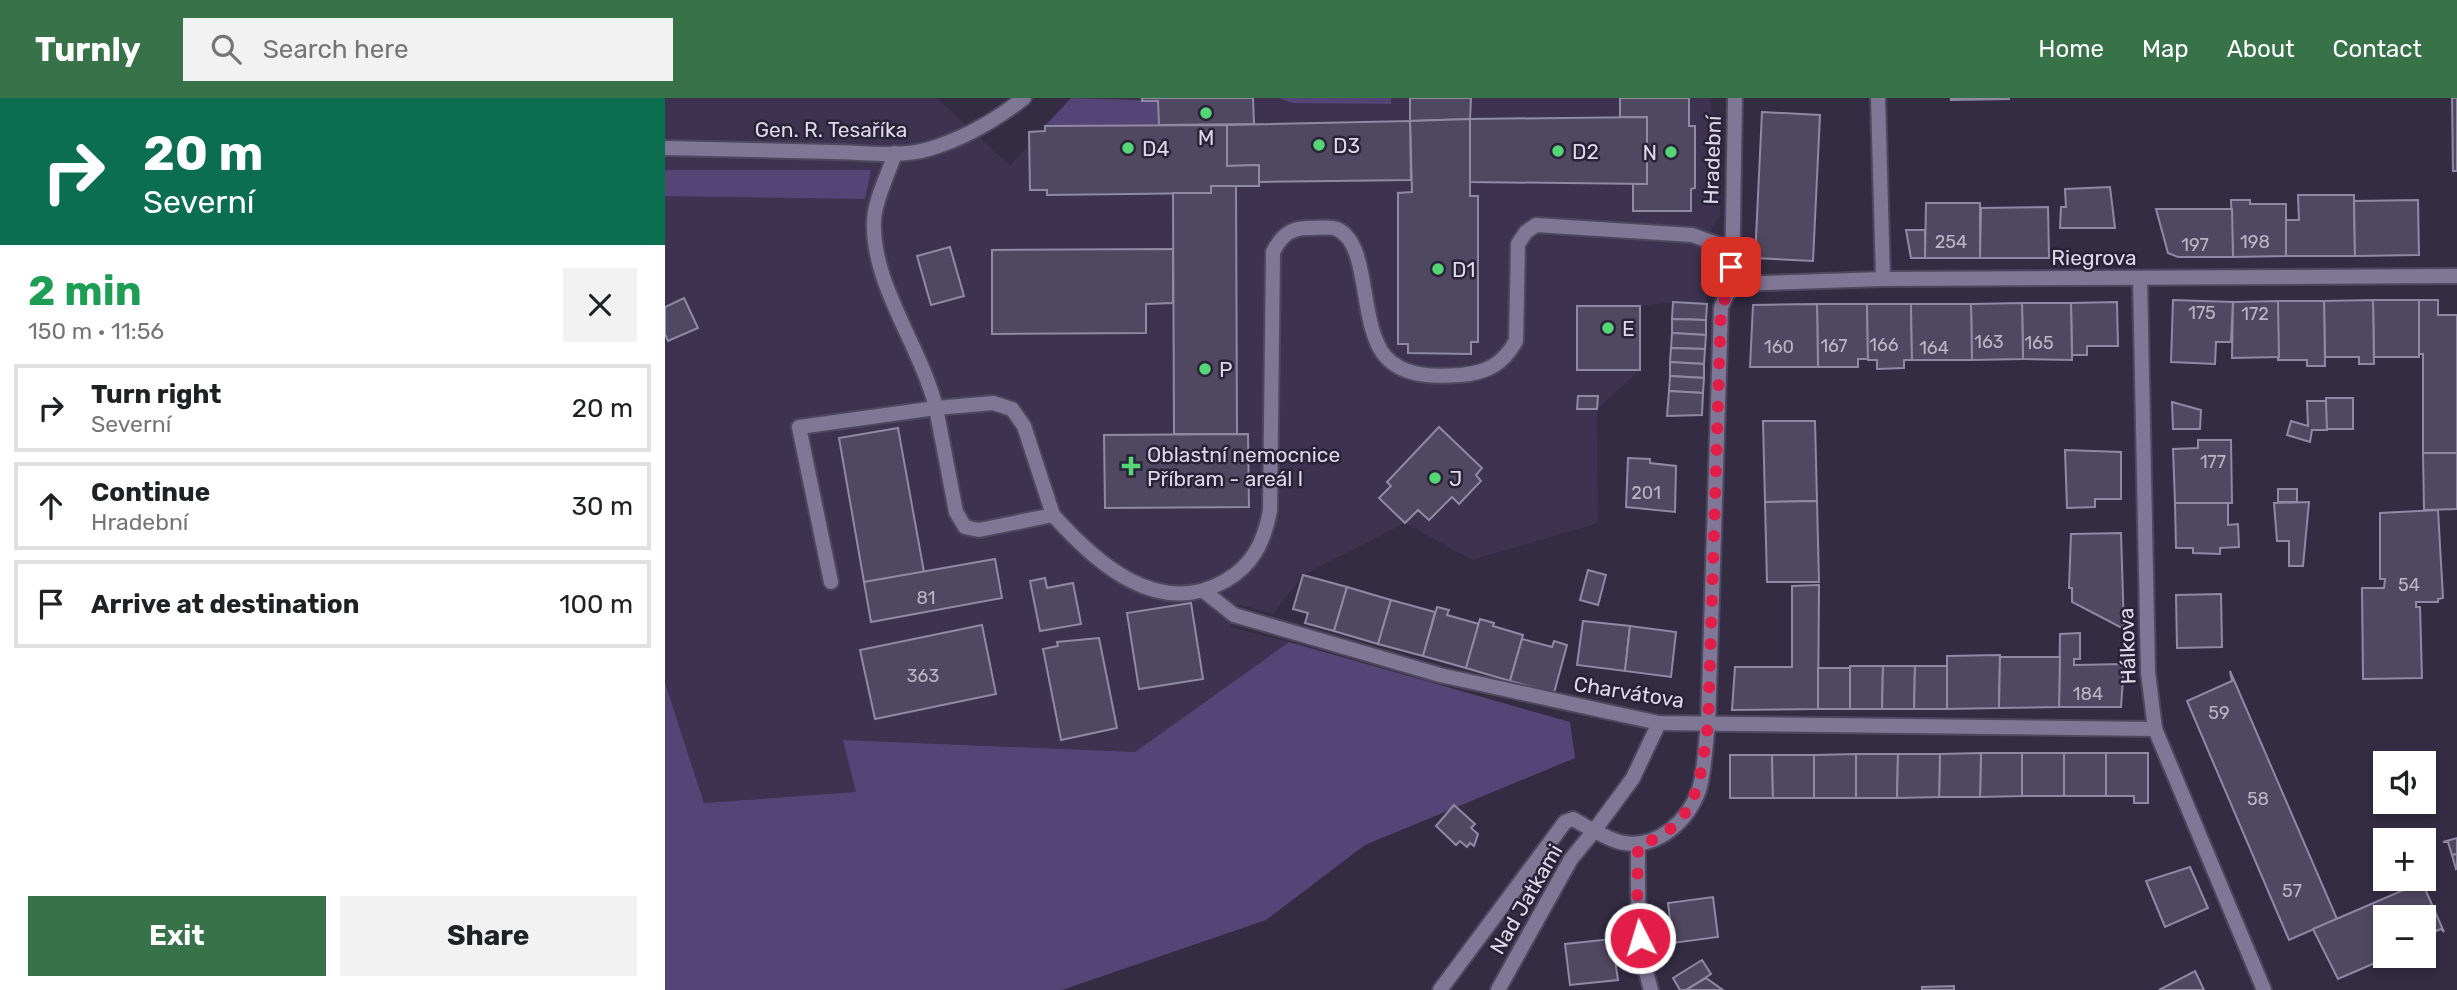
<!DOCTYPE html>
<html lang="en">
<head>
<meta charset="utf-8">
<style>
  body { margin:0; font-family:Rubik,sans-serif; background:#f2f2f2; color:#202124; height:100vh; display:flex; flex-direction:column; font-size:26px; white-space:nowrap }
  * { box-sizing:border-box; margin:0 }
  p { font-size:23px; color:#757577 }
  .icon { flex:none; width:38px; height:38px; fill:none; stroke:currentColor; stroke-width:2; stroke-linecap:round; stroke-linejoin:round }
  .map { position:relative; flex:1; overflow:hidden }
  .details { display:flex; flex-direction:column; background:#fff; width:665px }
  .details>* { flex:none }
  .top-card { background:#0b6e4f; color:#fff; overflow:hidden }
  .fabs { position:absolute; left:1708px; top:653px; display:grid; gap:14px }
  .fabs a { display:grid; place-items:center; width:63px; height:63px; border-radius:0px; background:#fff; box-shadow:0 4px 10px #0003; font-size:35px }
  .pin { position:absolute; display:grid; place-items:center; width:60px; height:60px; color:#fff; margin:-30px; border-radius:14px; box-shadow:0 4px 10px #0006 }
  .me { position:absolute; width:77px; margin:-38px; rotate:355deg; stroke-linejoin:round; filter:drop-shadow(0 0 5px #0008) }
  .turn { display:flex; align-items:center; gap:24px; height:147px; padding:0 28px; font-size:32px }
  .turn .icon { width:91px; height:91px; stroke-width:2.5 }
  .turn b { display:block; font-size:49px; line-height:60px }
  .round { display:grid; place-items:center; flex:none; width:74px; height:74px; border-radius:0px; background:#f2f2f2 }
  .headline { display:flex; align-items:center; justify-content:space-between; height:119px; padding:0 28px }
  h1 { font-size:42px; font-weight:700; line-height:52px; color:#1e9e55 }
  .action { display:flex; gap:14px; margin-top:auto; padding:14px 28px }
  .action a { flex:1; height:80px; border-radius:0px; background:#377248; color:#fff; font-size:28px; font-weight:700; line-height:80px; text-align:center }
  .action a+a { background:#f2f2f2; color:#202124 }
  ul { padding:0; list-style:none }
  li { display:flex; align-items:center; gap:21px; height:88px; margin:0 14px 10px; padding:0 14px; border:4px solid #e0e0e0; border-radius:0px }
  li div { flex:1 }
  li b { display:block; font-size:26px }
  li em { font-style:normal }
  header { display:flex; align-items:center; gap:42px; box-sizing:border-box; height:98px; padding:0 35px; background:#377248; color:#fff }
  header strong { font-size:33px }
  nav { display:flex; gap:38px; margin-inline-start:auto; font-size:24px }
  .search { width:490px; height:63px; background:#f2f2f2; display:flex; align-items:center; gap:18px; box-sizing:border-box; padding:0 24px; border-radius:0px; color:#757577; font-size:26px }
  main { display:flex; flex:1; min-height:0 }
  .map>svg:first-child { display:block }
  .built { fill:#3d3350 }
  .green { fill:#554576 }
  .building { fill:#504861; stroke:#9089a4; stroke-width:2 }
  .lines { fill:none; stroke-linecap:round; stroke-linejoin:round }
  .service-casing { stroke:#4e485e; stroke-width:18 }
  .minor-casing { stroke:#4e485e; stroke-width:18 }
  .service { stroke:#807796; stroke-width:14 }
  .minor { stroke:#807796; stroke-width:14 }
  .route { stroke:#e11d48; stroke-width:12; stroke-dasharray:0 21.6 }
  .poi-dot { fill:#53d673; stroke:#292238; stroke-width:2.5 }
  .labels { text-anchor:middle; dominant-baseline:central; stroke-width:5; stroke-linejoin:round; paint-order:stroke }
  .number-label { font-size:18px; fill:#bab6c7 }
  .street-label { font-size:21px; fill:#dedae9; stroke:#292238 }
  .poi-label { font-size:21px; fill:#dedae9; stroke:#292238; text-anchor:start }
</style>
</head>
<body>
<header>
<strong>Turnly</strong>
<div class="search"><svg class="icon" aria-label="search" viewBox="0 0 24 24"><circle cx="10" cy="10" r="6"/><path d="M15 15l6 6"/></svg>Search here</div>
<nav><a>Home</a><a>Map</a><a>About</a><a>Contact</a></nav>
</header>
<main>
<section class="details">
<div class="top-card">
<div class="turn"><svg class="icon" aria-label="right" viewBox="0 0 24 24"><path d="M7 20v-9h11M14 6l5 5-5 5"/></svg><div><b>20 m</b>Severní</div></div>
</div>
<div class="headline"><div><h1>2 min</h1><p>150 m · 11:56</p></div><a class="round"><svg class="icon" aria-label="close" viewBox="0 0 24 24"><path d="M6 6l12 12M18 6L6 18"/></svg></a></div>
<ul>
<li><svg class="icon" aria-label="right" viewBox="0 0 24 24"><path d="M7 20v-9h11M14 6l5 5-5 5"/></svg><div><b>Turn right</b><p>Severní</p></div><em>20 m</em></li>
<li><svg class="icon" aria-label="ahead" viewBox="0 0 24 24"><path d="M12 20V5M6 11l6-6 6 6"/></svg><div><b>Continue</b><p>Hradební</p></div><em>30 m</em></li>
<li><svg class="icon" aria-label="arrive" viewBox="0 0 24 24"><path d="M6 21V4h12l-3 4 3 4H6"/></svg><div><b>Arrive at destination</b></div><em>100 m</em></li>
</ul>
<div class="action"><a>Exit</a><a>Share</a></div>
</section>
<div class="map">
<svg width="1792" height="892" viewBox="0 0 1792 892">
  <rect width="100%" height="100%" fill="#332c43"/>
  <polygon class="built" points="0,0 272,0 345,68 407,0 1046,0 1046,13 1053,20 1055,116 1041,142 1042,206 1008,204 975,208 975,272 932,311 933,425 807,462 740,425 638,477 608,516 573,506 565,529 624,544 470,654 179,642 191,694 39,705 0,585"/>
  <g class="green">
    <polygon points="406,0 493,3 494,27 380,28"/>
    <polygon points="614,0 726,0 726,6 627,5"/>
    <polygon points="0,72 206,72 200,101 0,98"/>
    <polygon points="624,544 905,624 910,660 700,747 601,822 397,892 0,892 0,585 39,705 191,694 178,642 470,654"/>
  </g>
  <g class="building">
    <polygon points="477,0 588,0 589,26 494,27 493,3 477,3"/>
    <polygon points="745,0 806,0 805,21 745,23"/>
    <polygon points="955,0 1024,0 1024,28 1030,28 1030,90 1026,91 1026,113 968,113 968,86 982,86 982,19 955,19"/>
    <polygon points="1286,0 1344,0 1344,1 1286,2"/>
    <polygon points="1787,0 1792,0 1792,73 1788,73"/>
    <polygon points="1097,14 1155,17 1148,163 1090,160"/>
    <polygon points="982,19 982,86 805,84 805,21"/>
    <polygon points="805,21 805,98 813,98 813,244 806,244 806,256 743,255 743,246 733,246 733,95 747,94 745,23"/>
    <polygon points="745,23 746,82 594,84 594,67 562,68 562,27"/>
    <polygon points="562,27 562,68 594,67 594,88 546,88 546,95 382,97 382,92 365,92 364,34 380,33 380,28"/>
    <polygon points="546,88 571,88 572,336 509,336 508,95 546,95"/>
    <polygon points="1445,89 1450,130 1395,130 1396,109 1401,109 1400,91"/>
    <polygon points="1633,97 1689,97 1690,158 1621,158 1621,122 1634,122"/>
    <polygon points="1566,102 1585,102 1585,106 1621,106 1621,158 1568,159"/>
    <polygon points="1753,102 1754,157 1690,158 1689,103"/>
    <polygon points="1261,105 1315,105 1315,160 1260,160"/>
    <polygon points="1383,109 1384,160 1315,160 1316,110"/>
    <polygon points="1491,111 1567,111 1568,159 1513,159 1503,155"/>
    <polygon points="1241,132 1260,132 1260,160 1246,160"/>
    <polygon points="285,149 299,198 266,207 252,158"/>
    <polygon points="508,151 508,205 481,206 481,235 327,236 327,152"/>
    <polygon points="19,200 33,230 3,243 0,236 0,209"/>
    <polygon points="1508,202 1568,204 1566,244 1551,244 1550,266 1506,264"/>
    <polygon points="1708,202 1754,202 1754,259 1709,259"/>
    <polygon points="1708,202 1709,266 1694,266 1694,259 1660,259 1659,203"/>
    <polygon points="1754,202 1773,202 1773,217 1792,217 1792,355 1758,355 1758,256 1754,256"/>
    <polygon points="1613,203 1659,203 1660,268 1642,268 1642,262 1613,262"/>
    <polygon points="1613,203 1614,259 1567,260 1568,204"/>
    <polygon points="1008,204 1042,206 1041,222 1007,221"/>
    <polygon points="1452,204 1453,248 1422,248 1422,257 1407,257 1406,205"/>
    <polygon points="1357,205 1406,205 1407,262 1358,261"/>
    <polygon points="1357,205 1358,261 1307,262 1306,206"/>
    <polygon points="1152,206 1202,206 1203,261 1193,261 1193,269 1153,269"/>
    <polygon points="1152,206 1153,269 1085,269 1088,207"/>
    <polygon points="1202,206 1246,206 1247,262 1239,262 1239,270 1212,271 1212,262 1203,262"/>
    <polygon points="1246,206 1306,206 1307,262 1247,262"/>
    <rect x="912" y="208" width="63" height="64"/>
    <polygon points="1007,221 1041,222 1041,237 1007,235"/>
    <polygon points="1007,235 1041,237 1040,251 1006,250"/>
    <polygon points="1006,250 1040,251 1039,266 1005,264"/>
    <polygon points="1005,264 1039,266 1039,280 1005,278"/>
    <polygon points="1005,278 1039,280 1038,295 1004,293"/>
    <polygon points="1004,293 1038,295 1037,317 1002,318"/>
    <polygon points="913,298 933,298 932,311 912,311"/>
    <rect x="1661" y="300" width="27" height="31"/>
    <polygon points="1642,303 1661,303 1662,332 1647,332 1645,344 1622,337 1626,323 1643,328"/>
    <polygon points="1507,304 1536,312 1535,331 1508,331"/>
    <polygon points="1098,323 1150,323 1152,403 1100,404"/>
    <polygon points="774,329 817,370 811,377 816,383 794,406 787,399 764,422 753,412 740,425 714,400 726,388 722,384"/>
    <polygon points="233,330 259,474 199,484 174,340"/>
    <polygon points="583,336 584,409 440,410 439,337"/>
    <polygon points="1533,342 1566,342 1567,405 1510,405 1508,351 1533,350"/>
    <polygon points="1400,352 1456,354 1456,401 1430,401 1430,409 1402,410"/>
    <polygon points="1758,355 1792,355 1792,411 1759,412"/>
    <polygon points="963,360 985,361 985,365 1011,368 1010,414 961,409"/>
    <rect x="1613" y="391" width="19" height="13"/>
    <polygon points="1152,403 1154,484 1102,484 1100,404"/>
    <polygon points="1644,404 1638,468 1624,468 1624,443 1612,443 1609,405"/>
    <polygon points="1510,405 1563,405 1563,427 1573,426 1574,449 1555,450 1555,456 1528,455 1528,450 1511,450"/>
    <polygon points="1773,412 1778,500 1773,501 1773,504 1751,504 1751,509 1755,509 1757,580 1698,581 1697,490 1719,490 1720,481 1715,481 1715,415"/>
    <polygon points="1456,435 1459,531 1407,504 1407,490 1404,490 1406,436"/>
    <polygon points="330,461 337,500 206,524 199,484"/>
    <polygon points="923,472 941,477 933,507 915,502"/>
    <polygon points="638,477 682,489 669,533 640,525 643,515 628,511"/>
    <polygon points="380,480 382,490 408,485 416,526 375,533 365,483"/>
    <polygon points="1154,487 1153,611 1067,612 1070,569 1127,569 1127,488"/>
    <polygon points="682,489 726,502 713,546 669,533"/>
    <polygon points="1556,496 1557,549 1512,550 1511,497"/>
    <polygon points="726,502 770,514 758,558 713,546"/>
    <polygon points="526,505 538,581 474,591 462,515"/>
    <polygon points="772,509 784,512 782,517 814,526 801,570 758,558"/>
    <polygon points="815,521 829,525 828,528 858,537 845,583 801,570"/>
    <polygon points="918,523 965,528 960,573 912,567"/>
    <polygon points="317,527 331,596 210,621 195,552"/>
    <polygon points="965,528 1011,534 1006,579 960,573"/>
    <polygon points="1415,535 1415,561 1409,561 1409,567 1459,566 1456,609 1394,609 1395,536"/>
    <polygon points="434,540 452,630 396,642 378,551 393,548 392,544"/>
    <polygon points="857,541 887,549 889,543 902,547 889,595 845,583"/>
    <polygon points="1335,557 1334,610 1282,611 1282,558"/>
    <polygon points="1335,559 1395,559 1394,609 1334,610"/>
    <polygon points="1185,568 1218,568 1217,611 1185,611"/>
    <polygon points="1218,568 1250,568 1249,611 1217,611"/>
    <polygon points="1250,568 1282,568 1282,611 1249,611"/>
    <rect x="1153" y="570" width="32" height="41"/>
    <polygon points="1565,573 1672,821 1624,842 1522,603 1567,583"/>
    <polygon points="1316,655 1357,655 1357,698 1315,699"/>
    <polygon points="1316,655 1315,699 1274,699 1275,656"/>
    <rect x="1357" y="655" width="42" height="43"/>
    <rect x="1399" y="655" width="42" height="43"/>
    <polygon points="1441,655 1483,655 1483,705 1469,705 1469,698 1441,698"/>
    <polygon points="1191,656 1191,700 1149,700 1149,657"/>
    <polygon points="1191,656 1233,656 1232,700 1191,700"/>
    <polygon points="1233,656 1275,656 1274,699 1232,700"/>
    <polygon points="1065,657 1107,657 1108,700 1065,700"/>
    <polygon points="1107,657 1149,657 1149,700 1108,700"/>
    <polygon points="789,707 810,726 806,730 813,736 809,748 805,745 802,749 795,743 791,747 771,728"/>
    <polygon points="1792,740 1792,756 1787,757 1783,744 1778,744"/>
    <polygon points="1792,756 1792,770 1791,771 1787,757"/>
    <polygon points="1525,769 1543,810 1500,829 1481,783"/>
    <polygon points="1757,784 1779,834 1776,831 1759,838 1759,819 1720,819 1720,858 1726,858 1673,881 1648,831"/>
    <polygon points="1048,799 1053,839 1008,845 1003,805"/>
    <polygon points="947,841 953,882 905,887 900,846"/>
    <polygon points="1037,862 1046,876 1021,892 1015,892 1008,880"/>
    <polygon points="1530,873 1539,892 1494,892"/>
    <polygon points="1041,880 1058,892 1021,892"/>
    <polygon points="1289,888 1289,892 1257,892 1257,889"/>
  </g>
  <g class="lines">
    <g class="service-casing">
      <g id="service">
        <polyline points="0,50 167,54"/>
        <polygon points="328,305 347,311 359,328 388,417 314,432 300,429 291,414 271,310"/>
        <path d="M388 417C431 465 493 521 560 483 588 467 599 444 605 413L608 154C616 138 626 129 645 130 653 130 665 128 672 131 706 146 693 225 720 258 738 279 770 279 795 277 822 275 838 266 851 243L853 146 861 134 871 127 1027 137 1066 151"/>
        <path d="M166 484 134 329 271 310C256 248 206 186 209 122 210 101 224 75 230 55"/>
        <polyline points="540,494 569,517"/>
        <polyline points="775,892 900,724 908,721 929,733 968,680 994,625"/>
      </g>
    </g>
    <g class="minor-casing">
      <g id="minor">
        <polyline points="1213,0 1218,181"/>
        <path d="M167 54C198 54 234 60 264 51 298 41 332 21 359 0"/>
        <polyline points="1475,180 1483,574 1490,631 1599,892"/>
        <polyline points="1067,186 1218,181 1792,178"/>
        <polyline points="569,517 775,577 994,625 1490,631"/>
        <path d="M973 747C973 796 971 844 986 892"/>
        <path d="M833 892 906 761 929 733C939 737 949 744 960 745 993 750 1023 723 1034 692 1040 673 1040 647 1043 627L1056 209 1067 186 1070 0"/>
      </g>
    </g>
    <use href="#service" class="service"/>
    <use href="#minor" class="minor"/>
  </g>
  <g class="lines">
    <path class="route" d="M975 840 972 815 973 747C1034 729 1035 681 1043 627L1056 209 1067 186 1066 169"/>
  </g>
  <g class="poi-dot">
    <circle cx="541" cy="15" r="7"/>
    <circle cx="654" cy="47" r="7"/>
    <circle cx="463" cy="50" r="7"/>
    <circle cx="893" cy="53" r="7"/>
    <circle cx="1006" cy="54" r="7"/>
    <circle cx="773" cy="171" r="7"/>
    <circle cx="943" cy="230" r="7"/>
    <circle cx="540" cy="271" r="7"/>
    <path d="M462.5 357.5h7v7h7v7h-7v7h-7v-7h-7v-7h7z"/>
    <circle cx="770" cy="380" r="7"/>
  </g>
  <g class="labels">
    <g class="number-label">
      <text x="1286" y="144">254</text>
      <text x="1590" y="144">198</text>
      <text x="1530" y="147">197</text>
      <text x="1537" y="215">175</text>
      <text x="1590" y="216">172</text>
      <text x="1324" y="244">163</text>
      <text x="1374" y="245">165</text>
      <text x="1219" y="247">166</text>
      <text x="1169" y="248">167</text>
      <text x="1114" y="249">160</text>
      <text x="1269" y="250">164</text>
      <text x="1548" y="364">177</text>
      <text x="981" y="395">201</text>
      <text x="1744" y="487">54</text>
      <text x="261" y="500">81</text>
      <text x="258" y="578">363</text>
      <text x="1423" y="596">184</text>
      <text x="1554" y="615">59</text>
      <text x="1593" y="701">58</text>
      <text x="1627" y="793">57</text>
    </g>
    <g class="street-label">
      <text x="166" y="31">Gen. R. Tesaříka</text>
      <text transform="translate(1047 62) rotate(-88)">Hradební</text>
      <text x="1429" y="159">Riegrova</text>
      <text transform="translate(1462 548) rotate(-92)">Hálkova</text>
      <text transform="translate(964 594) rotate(9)">Charvátova</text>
      <text transform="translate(861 801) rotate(-60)">Nad Jatkami</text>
    </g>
    <g class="poi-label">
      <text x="541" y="39" text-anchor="middle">M</text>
      <text x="668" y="47">D3</text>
      <text x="477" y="50">D4</text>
      <text x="907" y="53">D2</text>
      <text x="992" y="54" text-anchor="end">N</text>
      <text x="787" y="171">D1</text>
      <text x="957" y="230">E</text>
      <text x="554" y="271">P</text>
      <text x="482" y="356">Oblastní nemocnice<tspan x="482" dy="24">Příbram - areál I</tspan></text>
      <text x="784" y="380">J</text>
    </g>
  </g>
</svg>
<div class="fabs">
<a><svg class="icon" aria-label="sound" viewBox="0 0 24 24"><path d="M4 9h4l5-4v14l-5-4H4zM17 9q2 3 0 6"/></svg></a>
<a>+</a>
<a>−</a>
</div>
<div class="pin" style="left:1066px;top:169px;background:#d93025"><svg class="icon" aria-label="arrive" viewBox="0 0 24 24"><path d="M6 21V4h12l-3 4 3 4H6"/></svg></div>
<svg class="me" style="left:975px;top:840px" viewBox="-20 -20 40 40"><circle r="17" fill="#e11d48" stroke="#fff" stroke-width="3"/><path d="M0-11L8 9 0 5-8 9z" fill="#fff"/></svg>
</div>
</main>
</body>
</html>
